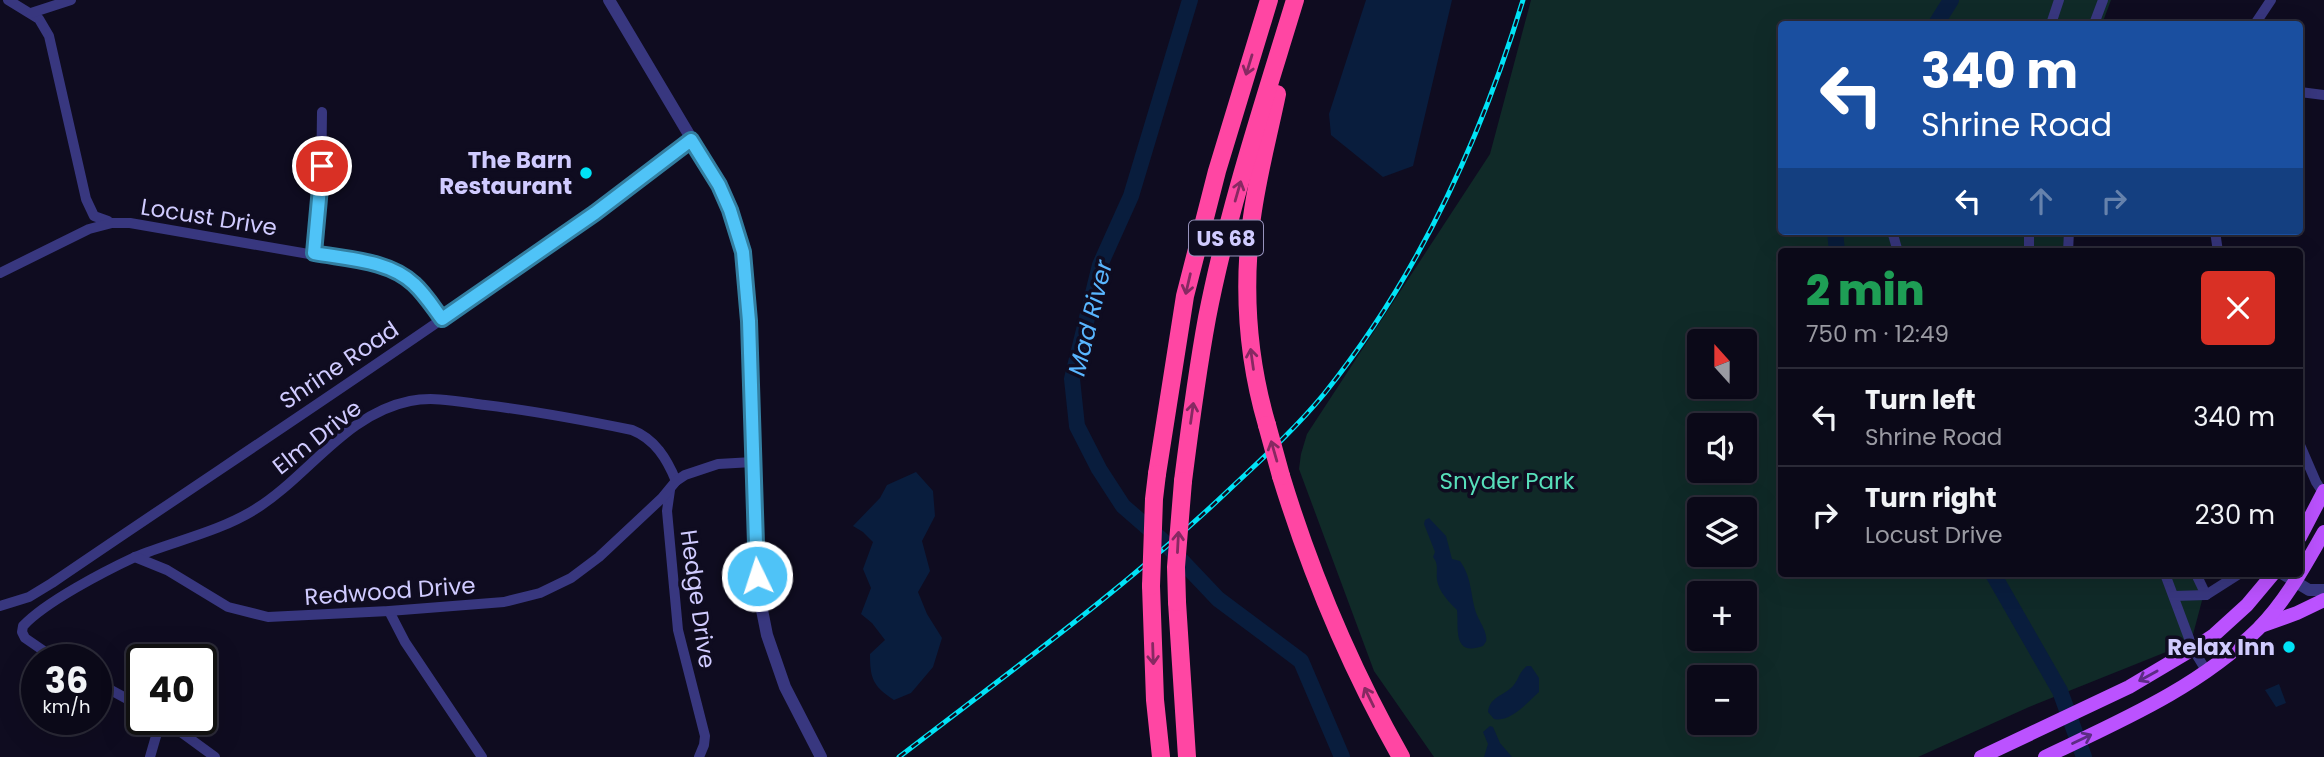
<!DOCTYPE html>
<html lang="en">
<head>
<meta charset="utf-8">
<style>
  body { margin:0; font-family:Poppins,sans-serif; background:#191725; color:#f1f3f6; height:100vh; display:flex; flex-direction:column; font-size:26px; white-space:nowrap }
  * { box-sizing:border-box; margin:0 }
  p { font-size:23px; color:#9a9aa2 }
  .icon { flex:none; width:38px; height:38px; fill:none; stroke:currentColor; stroke-width:2; stroke-linecap:round; stroke-linejoin:round }
  .map { position:relative; flex:1; overflow:hidden }
  .details { position:absolute; left:1778px; top:248px; width:525px; height:329px; display:flex; flex-direction:column; background:#0b0918; border-radius:7px; box-shadow:0 7px 28px #0002,0 0 0 2px #2b2a37 }
  .details>* { flex:none }
  .guide { position:absolute; left:1778px; top:21px; width:525px; height:214px; border-radius:7px; box-shadow:0 7px 28px #0002,0 0 0 2px #2b2a37; background:#1a4fa0; color:#fff; overflow:hidden }
  .needle { width:46px; rotate:339deg }
  .controls { position:absolute; left:1687px; top:329px; display:grid; gap:14px }
  .controls a { display:grid; place-items:center; width:70px; height:70px; border-radius:7px; background:#0b0918; box-shadow:0 7px 28px #0002,0 0 0 2px #2b2a37; font-size:35px }
  .speed { position:absolute; left:21px; top:644px; display:flex; gap:14px; font-size:35px; font-weight:700; text-align:center }
  .speed>* { display:grid; place-content:center; width:91px; height:91px; border-radius:50%; background:#0b0918; box-shadow:0 7px 28px #0002,0 0 0 2px #2b2a37; line-height:1 }
  .speed small { font-size:18px; font-weight:400 }
  .speed .limit { border:4px solid #111; border-radius:10px; background:#fff; color:#111 }
  .pin { position:absolute; display:grid; place-items:center; width:60px; height:60px; color:#fff; margin:-30px; border:4px solid #fff; border-radius:50%; box-shadow:0 2px 7px #0007 }
  .me { position:absolute; width:77px; margin:-38px; rotate:356deg; stroke-linejoin:round; filter:drop-shadow(0 0 5px #0008) }
  .turn { display:flex; align-items:center; gap:24px; height:147px; padding:0 28px; font-size:32px }
  .turn .icon { width:91px; height:91px; stroke-width:2.5 }
  .turn b { display:block; font-size:49px; line-height:60px }
  .lanes { display:flex; align-items:center; height:66px; padding:0 28px; background:#0003; justify-content:center; gap:35px; direction:ltr }
  .lanes .off { opacity:.35 }
  .round { display:grid; place-items:center; flex:none; width:74px; height:74px; border-radius:7px; background:#191725 }
  .headline { display:flex; align-items:center; justify-content:space-between; height:119px; padding:0 28px }
  h1 { font-size:42px; font-weight:800; line-height:52px; color:#1e9e55 }
  ul { padding:0; list-style:none }
  li { display:flex; align-items:center; gap:21px; height:98px; padding:0 28px; border-top:2px solid #2b2a37 }
  li div { flex:1 }
  li b { display:block; font-size:26px }
  li em { font-style:normal }
  .map>svg:first-child { display:block }
  .green { fill:#102a28; fill-rule:evenodd }
  .water { fill:#091d3d }
  .lines { fill:none; stroke-linecap:round; stroke-linejoin:round }
  .river { stroke:#091d3d; stroke-width:16 }
  .minor { stroke:#38377f; stroke-width:10 }
  .tertiary { stroke:#38377f; stroke-width:12 }
  .primary { stroke:#bb52ff; stroke-width:14 }
  .motorway { stroke:#ff46a3; stroke-width:18 }
  .rail-casing { stroke:#00e3f6; stroke-width:5 }
  .rail { stroke:#0f0c20; stroke-width:2.5; stroke-dasharray:8; stroke-linecap:butt }
  .motorway-bridge { stroke:#ff46a3; stroke-width:18 }
  .oneway { stroke:#872962 }
  .oneway2 { stroke:#5c2c84 }
  .route-casing { stroke:#337fa1; stroke-width:18 }
  .route { stroke:#4fc3f7; stroke-width:12 }
  .poi-dot { fill:#00e3f6; stroke:#0f0c20; stroke-width:2.5 }
  .labels { text-anchor:middle; dominant-baseline:central; stroke-width:7; stroke-linejoin:round; paint-order:stroke }
  .shield { fill:#0f0c20; stroke:#9692bc; stroke-width:2 }
  .shield-label { font-size:21px; font-weight:bold; fill:#d0cbff }
  .poi-label { font-size:23px; font-weight:bold; fill:#d0cbff; stroke:#0f0c20; text-anchor:end }
  .street-label { font-size:23px; fill:#d0cbff; stroke:#0f0c20 }
  .park-label { font-size:23px; fill:#57dfba; stroke:#0f0c20 }
  .water-label { font-size:24px; font-style:italic; fill:#59b6ff; stroke:#0f0c20 }
</style>
</head>
<body>
<div class="map">
<svg width="2324" height="757" viewBox="0 0 2324 757">
  <rect width="100%" height="100%" fill="#0f0c20"/>
  <path class="green" d="M1531 0H2111L2102 24H1782V231H2069V252H1782V574H2195L2204 593 2191 642 2029 707 1918 757H1434L1374 671 1299 469 1301 454 1307 434 1490 154ZM1699 341H1745V387H1699ZM1699 425H1745V471H1699ZM1699 509H1745V555H1699ZM1699 593H1745V639H1699ZM1699 677H1745V723H1699Z"/>
  <g class="water">
    <polygon points="1366,0 1452,0 1413,166 1383,177 1331,135 1329,114"/>
    <path d="M916 472 933 491 935 516 922 541 930 571 918 592 927 614 942 638 933 667 911 693 894 700C873 686 870 679 870 654L885 640 872 623 861 614 871 588 863 569 873 542 863 532 853 526 880 498 887 485Z"/>
    <path d="M1429 518 1446 536 1452 559 1460 561C1473 579 1470 597 1477 615 1480 622 1485 629 1486 636 1487 642 1486 641 1483 646 1452 657 1459 628 1457 610 1449 602 1439 592 1437 580 1436 571 1439 564 1433 557L1435 552 1424 524 1425 520Z"/>
    <path d="M1527 666H1531L1539 678V692C1528 702 1510 723 1494 719L1488 712C1490 696 1504 696 1513 686 1519 679 1519 672 1527 666Z"/>
    <polygon points="2279,684 2286,703 2276,707 2265,690"/>
    <polygon points="1490,726 1493,727 1500,743 1512,757 1484,757 1488,744 1483,732"/>
  </g>
  <g class="lines">
    <g class="river">
      <polyline points="1190,0 1131,196 1100,265 1072,379 1077,426 1099,469 1123,506 1162,540 1218,599 1301,661 1342,757"/>
      <polyline points="1936,24 1951,0"/>
      <polyline points="1835,231 1837,252"/>
      <polyline points="1993,574 2060,691 2084,757"/>
    </g>
    <g class="minor">
      <polyline points="8,0 39,19 49,36 86,199 94,216 108,221"/>
      <polyline points="31,13 71,0"/>
      <polyline points="2051,24 2059,0"/>
      <polyline points="2094,24 2103,0"/>
      <polyline points="2255,24 2271,0"/>
      <polyline points="2300,92 2324,95"/>
      <polyline points="1892,231 1898,252"/>
      <polyline points="2029,231 2029,252"/>
      <polyline points="2215,231 2218,252"/>
      <polyline points="2068,252 2069,231"/>
      <polyline points="314,253 321,187 322,112"/>
      <path d="M0 273 89 229 112 223H130L384 267C411 278 425 296 442 319"/>
      <polyline points="2300,445 2316,482 2324,494"/>
      <polyline points="670,490 667,511 678,630 705,736 704,745 699,757"/>
      <path d="M135 557C174 541 218 532 254 510 308 477 345 414 410 401 434 396 461 402 485 405 534 411 583 420 632 430 655 439 667 459 676 481"/>
      <polyline points="2165,574 2193,649 2207,672"/>
      <polyline points="2196,574 2206,595"/>
      <polyline points="2174,596 2206,595 2239,574"/>
      <path d="M0 606 29 597 52 583C266 437 484 297 691 140"/>
      <polyline points="389,611 405,642 482,757"/>
      <path d="M57 660 25 638 22 632 23 626C45 602 105 571 135 557L167 570 228 607 268 617 389 611 504 602 540 593 571 578 599 557 662 498 676 481 685 475 718 464 753 462"/>
      <polyline points="96,682 142,707"/>
      <polyline points="163,719 215,757"/>
      <polyline points="150,757 161,719"/>
    </g>
    <g class="tertiary">
      <polyline points="609,0 719,185 737,231 745,273 749,321 755,539 761,605 767,635 785,687 821,757"/>
      <polyline points="2283,574 2309,590 2324,590"/>
    </g>
    <g class="primary">
      <polyline points="2300,537 2324,491"/>
      <polyline points="2261,626 2297,613 2324,600"/>
      <polyline points="1981,757 2129,687 2193,649 2214,635 2247,605 2273,574"/>
      <path d="M2045 757C2120 721 2198 688 2258 629 2286 601 2305 565 2324 532"/>
    </g>
    <g class="motorway">
      <path d="M1267 425C1248 360 1243 292 1251 225 1256 181 1268 138 1277 94"/>
      <polyline points="1157,474 1185,296 1217,171 1269,0"/>
      <path d="M1281 476C1311 574 1351 669 1401 757"/>
      <path d="M1183 481C1190 426 1197 372 1207 318 1228 210 1263 105 1295 0"/>
      <polyline points="1151,586 1155,700 1161,757"/>
      <polyline points="1177,602 1187,757"/>
    </g>
    <g class="rail-casing">
      <path id="rail" d="M899 757C1012 670 1128 586 1231 488 1263 458 1296 428 1324 394 1417 278 1480 142 1523 0"/>
    </g>
    <use href="#rail" class="rail"/>
    <g class="motorway-bridge">
      <polyline points="1267,425 1281,476"/>
      <polyline points="1151,586 1154,499 1157,474"/>
      <polyline points="1177,602 1176,567 1183,481"/>
    </g>
  </g>
  <defs><path id="oneway-shaft" d="M-6 0H5M1.5-3L5.5 0L1.5 3" fill="none" stroke-width="1.6" stroke-linecap="round" stroke-linejoin="round" transform="scale(1.75)"/></defs>
  <g class="oneway">
    <use href="#oneway-shaft" transform="translate(1249 65) rotate(107)"/>
    <use href="#oneway-shaft" transform="translate(1238 191) rotate(-74)"/>
    <use href="#oneway-shaft" transform="translate(1188 284) rotate(103)"/>
    <use href="#oneway-shaft" transform="translate(1252 359) rotate(-98)"/>
    <use href="#oneway-shaft" transform="translate(1192 413) rotate(-82)"/>
    <use href="#oneway-shaft" transform="translate(1274 451) rotate(-106)"/>
    <use href="#oneway-shaft" transform="translate(1178 542) rotate(-87)"/>
    <use href="#oneway-shaft" transform="translate(1153 654) rotate(88)"/>
    <use href="#oneway-shaft" transform="translate(1369 697) rotate(-116)"/>
  </g>
  <g class="oneway2">
    <use href="#oneway-shaft" transform="translate(2148 676) rotate(151)"/>
    <use href="#oneway-shaft" transform="translate(2082 739) rotate(-25)"/>
  </g>
  <g class="lines">
    <g class="route-casing">
      <path id="route" d="M322 166 314 253C346 259 389 260 414 284 425 294 433 307 442 319L595 213 691 140 719 185 730 210 743 252 749 321 757 576"/>
    </g>
    <use href="#route" class="route"/>
  </g>
  <g class="poi-dot">
    <circle cx="586" cy="173" r="7"/>
    <circle cx="2289" cy="647" r="7"/>
  </g>
  <g class="labels">
    <rect class="shield" x="1189" y="220.5" width="74" height="35" rx="5"/>
    <g class="shield-label">
      <text x="1226" y="238">US 68</text>
    </g>
    <g class="poi-label">
      <text x="572" y="160">The Barn<tspan x="572" dy="26">Restaurant</tspan></text>
      <text x="2275" y="647">Relax Inn</text>
    </g>
    <g class="street-label">
      <text transform="translate(209 217) rotate(9)">Locust Drive</text>
      <text transform="translate(339 365) rotate(-34)">Shrine Road</text>
      <text transform="translate(317 437) rotate(-38)">Elm Drive</text>
      <text transform="translate(390 591) rotate(-4)">Redwood Drive</text>
      <text transform="translate(698 599) rotate(82)">Hedge Drive</text>
    </g>
    <g class="park-label">
      <text x="1507" y="481">Snyder Park</text>
    </g>
    <g class="water-label">
      <text transform="translate(1090 318) rotate(-76)">Mad River</text>
    </g>
  </g>
</svg>
<div class="controls">
<a><svg class="needle" viewBox="-14 -14 28 28"><path d="M0-13l5 13h-10z" fill="#e53935"/><path d="M0 13l5-13h-10z" fill="#9a9aa2"/></svg></a>
<a><svg class="icon" aria-label="sound" viewBox="0 0 24 24"><path d="M4 9h4l5-4v14l-5-4H4zM17 9q2 3 0 6"/></svg></a>
<a><svg class="icon" aria-label="layers" viewBox="0 0 24 24"><path d="M12 4l9 5-9 5-9-5zM3 14l9 5 9-5"/></svg></a>
<a>+</a>
<a>−</a>
</div>
<div class="speed"><div>36<small>km/h</small></div><div class="limit">40</div></div>
<div class="pin" style="left:322px;top:166px;background:#d93025"><svg class="icon" aria-label="arrive" viewBox="0 0 24 24"><path d="M6 21V4h12l-3 4 3 4H6"/></svg></div>
<svg class="me" style="left:757px;top:576px" viewBox="-20 -20 40 40"><circle r="17" fill="#4fc3f7" stroke="#fff" stroke-width="3"/><path d="M0-11L8 9 0 5-8 9z" fill="#fff"/></svg>
<div class="guide">
<div class="turn"><svg class="icon" aria-label="left" viewBox="0 0 24 24"><path d="M17 20v-9H6M10 6l-5 5 5 5"/></svg><div><b>340 m</b>Shrine Road</div></div>
<div class="lanes"><svg class="icon" aria-label="left" viewBox="0 0 24 24"><path d="M17 20v-9H6M10 6l-5 5 5 5"/></svg><svg class="icon off" aria-label="ahead" viewBox="0 0 24 24"><path d="M12 20V5M6 11l6-6 6 6"/></svg><svg class="icon off" aria-label="right" viewBox="0 0 24 24"><path d="M7 20v-9h11M14 6l5 5-5 5"/></svg></div>
</div>
<section class="details">
<div class="headline"><div><h1>2 min</h1><p>750 m · 12:49</p></div><a class="round" style="background:#d93025;color:#fff"><svg class="icon" aria-label="close" viewBox="0 0 24 24"><path d="M6 6l12 12M18 6L6 18"/></svg></a></div>
<ul>
<li><svg class="icon" aria-label="left" viewBox="0 0 24 24"><path d="M17 20v-9H6M10 6l-5 5 5 5"/></svg><div><b>Turn left</b><p>Shrine Road</p></div><em>340 m</em></li>
<li><svg class="icon" aria-label="right" viewBox="0 0 24 24"><path d="M7 20v-9h11M14 6l5 5-5 5"/></svg><div><b>Turn right</b><p>Locust Drive</p></div><em>230 m</em></li>
</ul>
</section>
</div>
</body>
</html>
